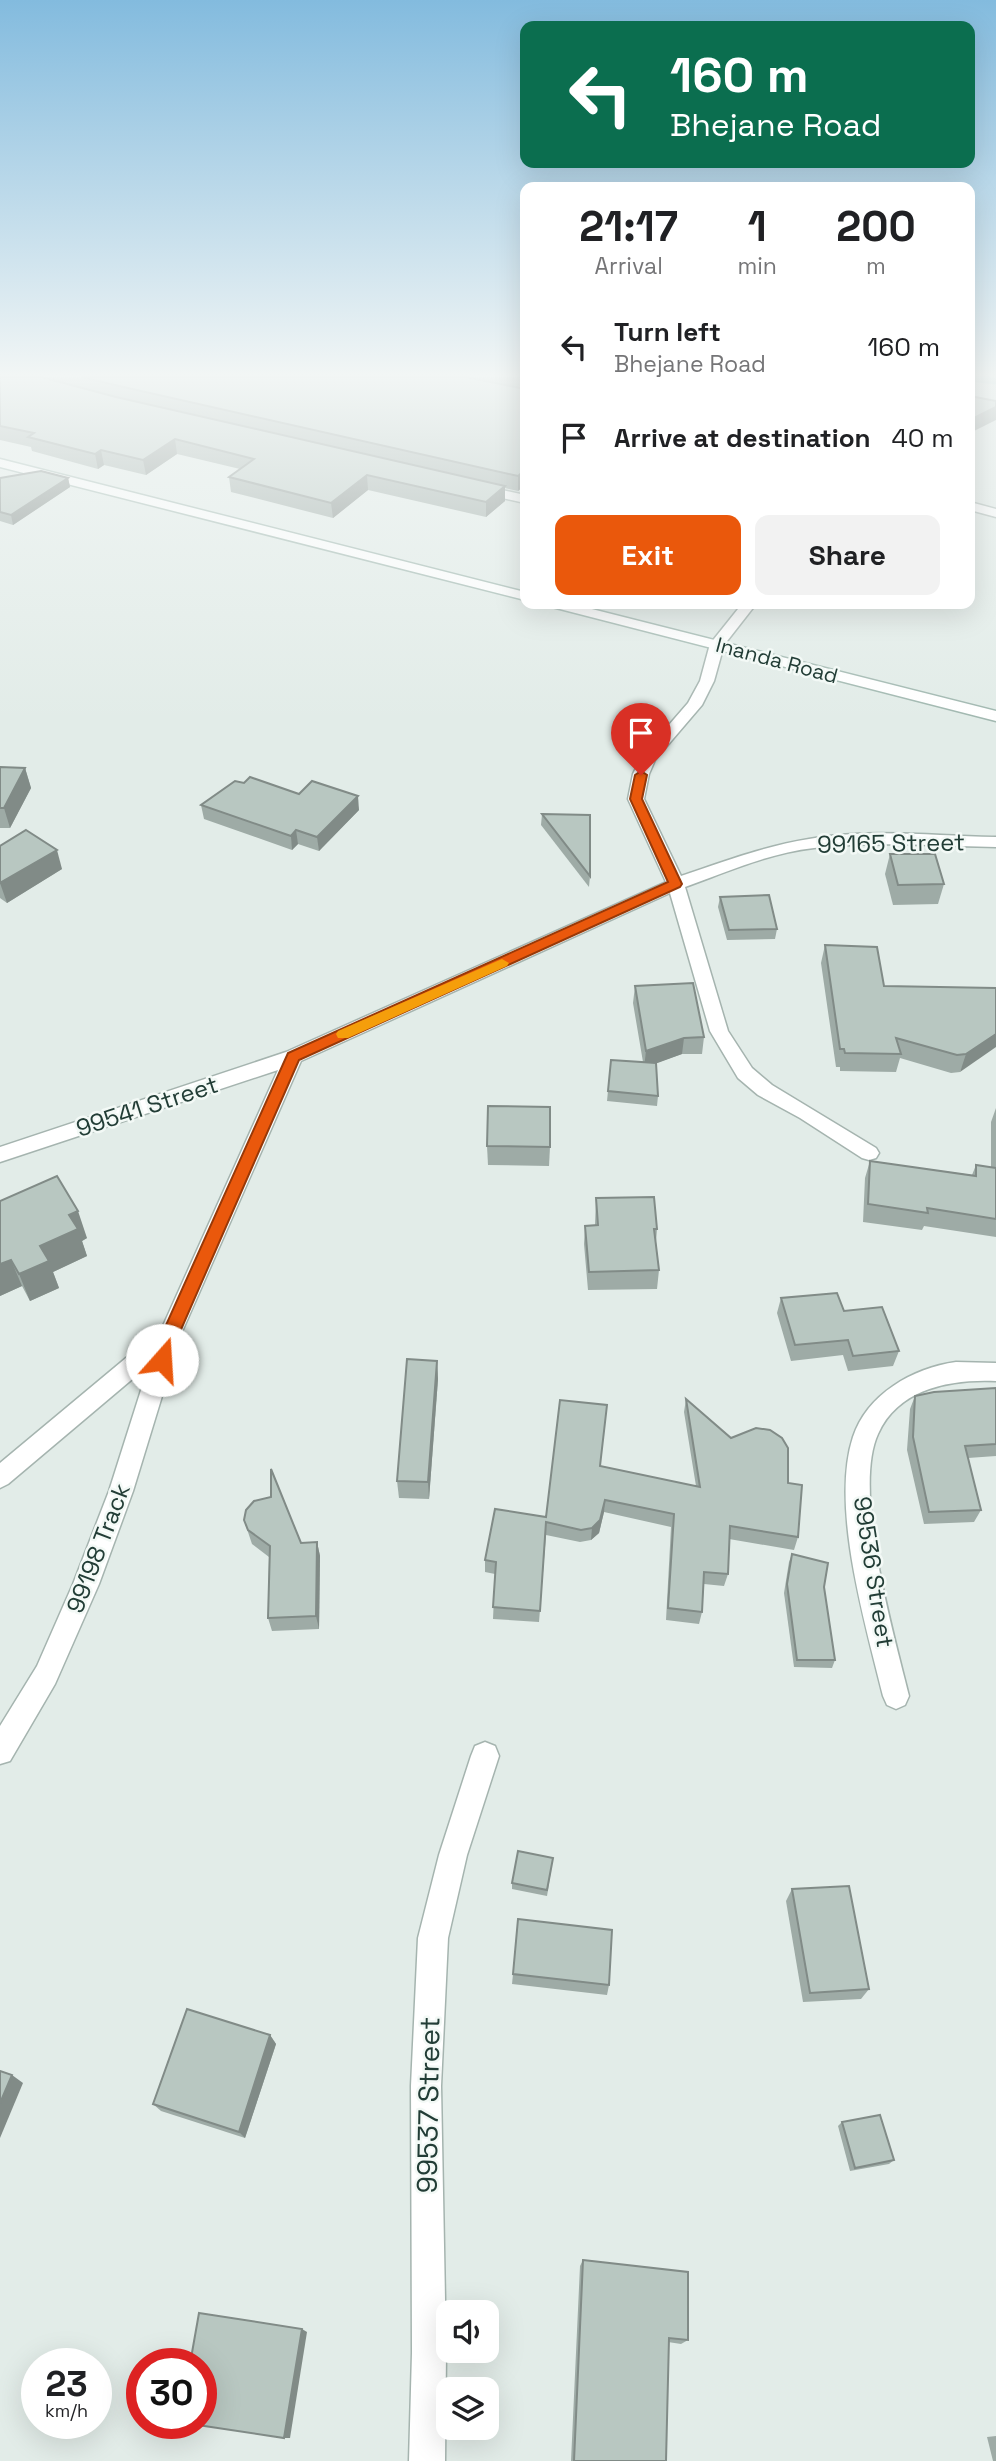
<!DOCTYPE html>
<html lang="en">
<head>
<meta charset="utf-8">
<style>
  body { margin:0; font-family:"Space Grotesk",sans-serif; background:#f2f2f2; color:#202124; height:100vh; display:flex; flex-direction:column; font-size:26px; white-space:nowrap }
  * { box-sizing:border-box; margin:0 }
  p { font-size:23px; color:#757577 }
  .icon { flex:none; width:38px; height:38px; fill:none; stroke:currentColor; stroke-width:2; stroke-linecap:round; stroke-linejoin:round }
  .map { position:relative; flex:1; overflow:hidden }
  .side { position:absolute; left:520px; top:182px; width:455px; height:427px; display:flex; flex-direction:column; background:#fff; border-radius:14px; box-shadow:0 7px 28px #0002 }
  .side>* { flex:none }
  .banner { position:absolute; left:520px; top:21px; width:455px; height:147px; border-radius:14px; box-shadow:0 7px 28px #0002; background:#0b6e4f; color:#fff; overflow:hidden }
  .buttons { position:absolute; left:436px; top:2300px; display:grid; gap:14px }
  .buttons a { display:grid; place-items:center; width:63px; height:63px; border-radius:14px; background:#fff; box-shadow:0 7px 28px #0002; font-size:35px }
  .speed { position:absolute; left:21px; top:2348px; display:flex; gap:14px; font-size:35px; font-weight:700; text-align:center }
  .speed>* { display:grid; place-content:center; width:91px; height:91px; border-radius:50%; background:#fff; box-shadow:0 7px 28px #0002; line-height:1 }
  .speed small { font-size:18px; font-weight:400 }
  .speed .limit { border:10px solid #d22; background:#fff; color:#111 }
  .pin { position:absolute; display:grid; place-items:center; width:60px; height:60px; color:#fff; margin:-72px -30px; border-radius:50% 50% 50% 0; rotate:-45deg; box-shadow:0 0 7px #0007 }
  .pin .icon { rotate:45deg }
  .me { position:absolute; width:77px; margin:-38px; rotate:19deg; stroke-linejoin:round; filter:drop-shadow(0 0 5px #0008) }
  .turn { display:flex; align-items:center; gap:24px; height:147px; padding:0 35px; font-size:32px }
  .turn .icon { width:91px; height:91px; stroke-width:2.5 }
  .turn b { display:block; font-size:49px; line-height:60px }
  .eta { display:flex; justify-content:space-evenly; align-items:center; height:119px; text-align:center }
  .eta b { font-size:42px; font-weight:700; line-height:49px }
  .button { display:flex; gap:14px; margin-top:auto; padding:14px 35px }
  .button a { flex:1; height:80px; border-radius:14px; background:#ea580c; color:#fff; font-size:28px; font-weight:700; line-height:80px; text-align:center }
  .button a+a { background:#f2f2f2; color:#202124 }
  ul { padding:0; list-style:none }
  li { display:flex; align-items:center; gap:21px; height:91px; padding:0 35px }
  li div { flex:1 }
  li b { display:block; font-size:26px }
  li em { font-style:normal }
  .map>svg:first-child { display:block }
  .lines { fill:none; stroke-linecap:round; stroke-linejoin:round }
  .stream { stroke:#8bc5d0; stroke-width:7 }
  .street-casing { stroke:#a5b4af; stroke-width:3 }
  .secondary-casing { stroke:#a1b8b0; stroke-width:3 }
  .street { fill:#fff; fill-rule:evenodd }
  .secondary { fill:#fff; fill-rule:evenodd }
  .wall { fill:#9eaba6 }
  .shaded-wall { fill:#818b87 }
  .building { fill:#b8c7c1; stroke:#818b87; stroke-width:2 }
  .route { fill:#ea580c; stroke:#983908; stroke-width:2 }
  .slow { fill:#f59e0b }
  .labels { text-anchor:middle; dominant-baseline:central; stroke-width:5; stroke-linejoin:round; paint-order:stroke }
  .far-street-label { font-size:21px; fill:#223d36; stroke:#f3f9f6 }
  .street-label { font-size:24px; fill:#223d36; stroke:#f3f9f6 }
  .near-street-label { font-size:28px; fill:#223d36; stroke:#f3f9f6 }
</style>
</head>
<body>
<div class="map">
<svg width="996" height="2461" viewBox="0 0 996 2461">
  <rect width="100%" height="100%" fill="#e2ece8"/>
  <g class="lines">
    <polyline class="stream" points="970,378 996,381"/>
    <g class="street-casing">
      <g id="street">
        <polygon points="479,485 525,495 525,503 475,492 473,489"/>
        <polygon points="970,502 996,509 996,517 970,510"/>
        <path d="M742 604H756L724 645 714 681 702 705 655 760 649 774 644 799 681 876C723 862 765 846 809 839 870 828 935 836 996 837V847C935 846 874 841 814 848 769 853 727 872 685 887L728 1031 752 1068 772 1085 876 1148 879 1153 876 1158 869 1160 862 1158 800 1118 758 1095 738 1078 710 1031 670 893 301 1061 181 1334 133 1491 99 1584 55 1684 10 1761 0 1764V1726L37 1666 73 1584 109 1491 149 1365 8 1484 0 1488V1463L162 1328 278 1070 0 1162V1147L286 1052 666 882 628 799 633 774 642 756 688 703 700 681 710 644Z"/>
        <path d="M956 1362 996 1363V1381C952 1379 898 1388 878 1434 852 1491 894 1635 909 1696L905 1705 896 1709 887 1705 883 1696C866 1626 830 1507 853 1437 867 1394 913 1368 956 1362Z"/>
        <polygon points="485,1742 495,1746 499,1756 467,1855 448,1938 441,2086 446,2353 445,2461 409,2461 412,2353 411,2086 418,1938 439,1855 471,1756 475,1746"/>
      </g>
    </g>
    <g class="secondary-casing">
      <g id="secondary">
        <polygon points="0,459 525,592 525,600 0,467"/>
        <polygon points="550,604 572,604 996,711 996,721 552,607"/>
      </g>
    </g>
    <use href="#street" class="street"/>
    <use href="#secondary" class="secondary"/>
  </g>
  <g class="wall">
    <polygon points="0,377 525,377 525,485 518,491 505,488 505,501 486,517 368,490 333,518 231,492 229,477 240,469 177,454 146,475 104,465 98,469 32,451 31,447 0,440"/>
    <polygon points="0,478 68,478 70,487 13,525 0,521"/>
    <polygon points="0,767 25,768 31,788 10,828 0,828"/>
    <polygon points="244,783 299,794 359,810 319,851 298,844 292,850 204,819 201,805"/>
    <polygon points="542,814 590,876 589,887 541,825"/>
    <polygon points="0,846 62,869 7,903 0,898"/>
    <polygon points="890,854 944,884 938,904 893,905 885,874"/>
    <polygon points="720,897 777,929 775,939 727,940 718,907"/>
    <polygon points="825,945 884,986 996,988 960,1072 951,1073 900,1058 896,1072 840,1071 840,1067 836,1067 821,963"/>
    <polygon points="635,986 704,1037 702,1054 682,1054 656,1063 658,1096 657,1106 607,1101 611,1060 643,1062 633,1003"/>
    <polygon points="996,1108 996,1237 924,1226 922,1230 863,1222 865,1178 870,1161 972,1175 976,1165 991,1167 991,1122"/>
    <polygon points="487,1146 550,1147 549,1166 488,1165"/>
    <polygon points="596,1198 657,1229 656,1242 659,1270 657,1289 588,1290 584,1244 585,1226 595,1225"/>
    <polygon points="0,1201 87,1238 82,1241 87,1256 53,1272 59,1288 30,1301 22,1286 0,1296"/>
    <polygon points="781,1298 844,1311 899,1351 893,1366 848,1371 843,1355 791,1361 777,1313"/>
    <polygon points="437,1361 438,1379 429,1499 399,1498 397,1481"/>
    <polygon points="996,1388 996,1456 968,1458 981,1510 974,1522 924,1524 907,1450 910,1409 915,1396"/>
    <polygon points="686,1399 731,1438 788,1483 798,1537 794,1550 729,1539 728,1574 724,1586 704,1584 702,1612 699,1624 666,1620 671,1527 604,1512 599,1533 591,1540 580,1542 546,1535 539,1622 493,1619 495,1574 485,1572 485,1560 546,1517 600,1466 696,1486 684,1412"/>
    <polygon points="244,1520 301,1543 317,1542 320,1556 319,1629 272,1631 268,1618 269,1557 252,1544"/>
    <polygon points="792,1554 824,1587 835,1660 832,1668 794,1667 784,1593 789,1562"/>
    <polygon points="553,1858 547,1896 512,1889 512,1883"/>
    <polygon points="792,1889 869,1989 861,1999 803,2002 786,1901"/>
    <polygon points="513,1974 609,1985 607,1995 512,1984"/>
    <polygon points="270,2035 276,2044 245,2138 161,2111 153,2104"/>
    <polygon points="842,2122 894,2160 889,2164 850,2171 838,2126"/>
    <polygon points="583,2260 688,2340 681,2344 668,2342 666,2461 571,2461 580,2266"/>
    <polygon points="996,2436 996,2461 993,2461 987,2437"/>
  </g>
  <g class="shaded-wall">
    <polygon points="996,407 996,420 970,433 970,420"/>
    <polygon points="175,439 177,454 146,475 143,460"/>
    <polygon points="101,450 104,465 98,469 95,454"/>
    <polygon points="525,470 525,485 518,491 518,476"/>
    <polygon points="367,475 368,490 333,518 331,503"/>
    <polygon points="68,478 70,487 13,525 11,515"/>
    <polygon points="505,486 505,501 486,517 486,502"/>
    <polygon points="25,768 31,788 10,828 4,808"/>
    <polygon points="358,796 359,810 319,851 317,837"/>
    <polygon points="296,830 298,844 292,850 291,836"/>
    <polygon points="57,850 62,869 7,903 0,883"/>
    <polygon points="996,1034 996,1047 960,1072 966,1054"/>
    <polygon points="684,1038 682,1054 644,1068 646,1051"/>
    <polygon points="78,1211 87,1238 82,1241 87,1256 53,1272 59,1288 30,1301 19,1274 40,1246 69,1215"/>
    <polygon points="11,1260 22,1286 0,1296 0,1264"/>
    <polygon points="437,1361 438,1379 429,1499 428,1482"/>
    <polygon points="605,1500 604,1512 599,1533 591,1540 592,1528"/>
    <polygon points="317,1542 320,1556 319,1629 316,1616"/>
    <polygon points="270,2035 276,2044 245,2138 239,2132"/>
    <polygon points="12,2075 23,2083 0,2138 0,2103"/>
    <polygon points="302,2329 307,2332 290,2438 284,2438"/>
  </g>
  <g class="building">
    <polygon points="0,377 41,377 116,397 505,486 486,502 367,475 331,503 229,477 254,459 175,439 143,460 101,450 95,454 28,437 34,433 0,426"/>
    <polygon points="82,377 466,377 525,389 525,470 518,476 119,386"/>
    <polygon points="970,396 996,401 996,407 970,420"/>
    <polygon points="41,471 68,478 11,515 0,512 0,478"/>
    <polygon points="0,767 25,768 4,808 0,808"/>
    <polygon points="250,777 299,794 312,781 358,796 317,837 296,830 291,836 201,805 235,781 244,783"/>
    <polygon points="542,814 590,815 590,876"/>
    <polygon points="26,830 57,850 0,883 0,846"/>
    <polygon points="890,854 935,854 944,884 898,885"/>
    <polygon points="769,895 777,929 729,930 720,897"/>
    <polygon points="825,945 877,947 884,986 996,988 996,1034 966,1054 957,1055 896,1038 901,1054 845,1053 844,1049 840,1049"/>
    <polygon points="693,983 704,1037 684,1038 646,1051 635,986"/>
    <polygon points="611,1060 656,1063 658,1096 608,1091"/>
    <polygon points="488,1106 550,1107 550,1147 487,1146"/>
    <polygon points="870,1161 976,1176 976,1165 996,1168 996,1219 927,1208 928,1213 868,1204"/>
    <polygon points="57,1176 78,1211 69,1215 78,1229 40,1246 49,1261 19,1274 11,1260 0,1264 0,1201"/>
    <polygon points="654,1197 657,1229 654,1229 659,1270 589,1272 585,1226 598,1225 596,1198"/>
    <polygon points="837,1293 844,1311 882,1307 899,1351 853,1356 848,1340 795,1345 781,1298"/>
    <polygon points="407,1359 437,1361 428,1482 397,1481"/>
    <polygon points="996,1388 996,1444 965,1446 981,1510 929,1512 913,1437 915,1396 934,1392"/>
    <polygon points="686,1399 731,1438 756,1428 770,1430 782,1438 788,1448 788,1483 802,1485 798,1537 730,1526 728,1574 704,1572 702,1612 668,1608 674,1514 605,1500 600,1520 592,1528 581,1530 546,1522 540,1611 493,1607 496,1562 485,1560 495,1509 546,1517 560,1400 607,1405 600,1466 700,1487"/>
    <polygon points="271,1469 301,1543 317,1542 316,1616 268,1618 270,1546 248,1530 244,1520 246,1510 254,1501 271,1497"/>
    <polygon points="792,1554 828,1563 824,1587 835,1660 797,1660 787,1584"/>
    <polygon points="518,1851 553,1858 547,1890 512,1883"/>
    <polygon points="849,1886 869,1989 810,1993 792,1889"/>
    <polygon points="518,1919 612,1930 609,1985 513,1974"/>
    <polygon points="187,2009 270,2035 239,2132 153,2104"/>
    <polygon points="0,2071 12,2075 0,2103"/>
    <polygon points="880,2115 894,2160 855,2168 842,2122"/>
    <polygon points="583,2260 688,2272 688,2340 669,2338 666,2461 574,2461"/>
    <polygon points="199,2313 302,2329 284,2438 191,2424 201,2424 201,2364 190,2364"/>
  </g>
  <linearGradient id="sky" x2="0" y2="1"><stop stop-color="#83bbde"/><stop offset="0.52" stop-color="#f2f6f5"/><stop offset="1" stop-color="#f2f6f5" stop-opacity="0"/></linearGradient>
  <rect width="996" height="721" fill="url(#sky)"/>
  <polygon class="route" points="641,771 647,775 642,799 682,884 680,887 299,1060 179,1334 168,1365 156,1365 154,1360 162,1334 288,1053 668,882 630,799 635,775"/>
  <polygon class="slow" points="502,959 509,963 507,966 348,1038 338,1038 336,1034 338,1031"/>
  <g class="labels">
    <g class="far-street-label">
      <text transform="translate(777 660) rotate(15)">Inanda Road</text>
    </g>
    <g class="street-label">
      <text transform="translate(891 843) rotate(-1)">99165 Street</text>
      <text transform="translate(147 1106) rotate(-18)">99541 Street</text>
      <text transform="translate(98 1548) rotate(-69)">99198 Track</text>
      <text transform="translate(874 1572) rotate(81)">99536 Street</text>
    </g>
    <g class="near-street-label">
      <text transform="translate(428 2105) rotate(-89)">99537 Street</text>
    </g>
  </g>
</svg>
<div class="buttons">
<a><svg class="icon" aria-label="sound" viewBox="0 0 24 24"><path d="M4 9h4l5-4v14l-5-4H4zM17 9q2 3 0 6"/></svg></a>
<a><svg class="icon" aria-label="layers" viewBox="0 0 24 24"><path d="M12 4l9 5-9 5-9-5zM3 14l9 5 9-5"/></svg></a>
</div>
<div class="speed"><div>23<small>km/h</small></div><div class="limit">30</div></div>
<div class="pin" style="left:641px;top:775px;background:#d93025"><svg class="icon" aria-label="arrive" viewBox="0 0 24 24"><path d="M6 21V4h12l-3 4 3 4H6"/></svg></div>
<svg class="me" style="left:162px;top:1360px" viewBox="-20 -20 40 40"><circle r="19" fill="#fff"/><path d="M0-13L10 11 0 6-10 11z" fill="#ea580c"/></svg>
<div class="banner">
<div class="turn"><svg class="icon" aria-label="left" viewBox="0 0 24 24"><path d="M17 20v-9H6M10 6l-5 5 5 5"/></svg><div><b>160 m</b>Bhejane Road</div></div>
</div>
<section class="side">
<div class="eta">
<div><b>21:17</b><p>Arrival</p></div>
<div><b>1</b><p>min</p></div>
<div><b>200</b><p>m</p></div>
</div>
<ul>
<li><svg class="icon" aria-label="left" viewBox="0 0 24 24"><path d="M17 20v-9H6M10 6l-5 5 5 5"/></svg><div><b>Turn left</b><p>Bhejane Road</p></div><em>160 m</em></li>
<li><svg class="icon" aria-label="arrive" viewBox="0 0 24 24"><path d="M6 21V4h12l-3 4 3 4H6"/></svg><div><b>Arrive at destination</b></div><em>40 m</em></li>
</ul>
<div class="button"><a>Exit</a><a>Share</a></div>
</section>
</div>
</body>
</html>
